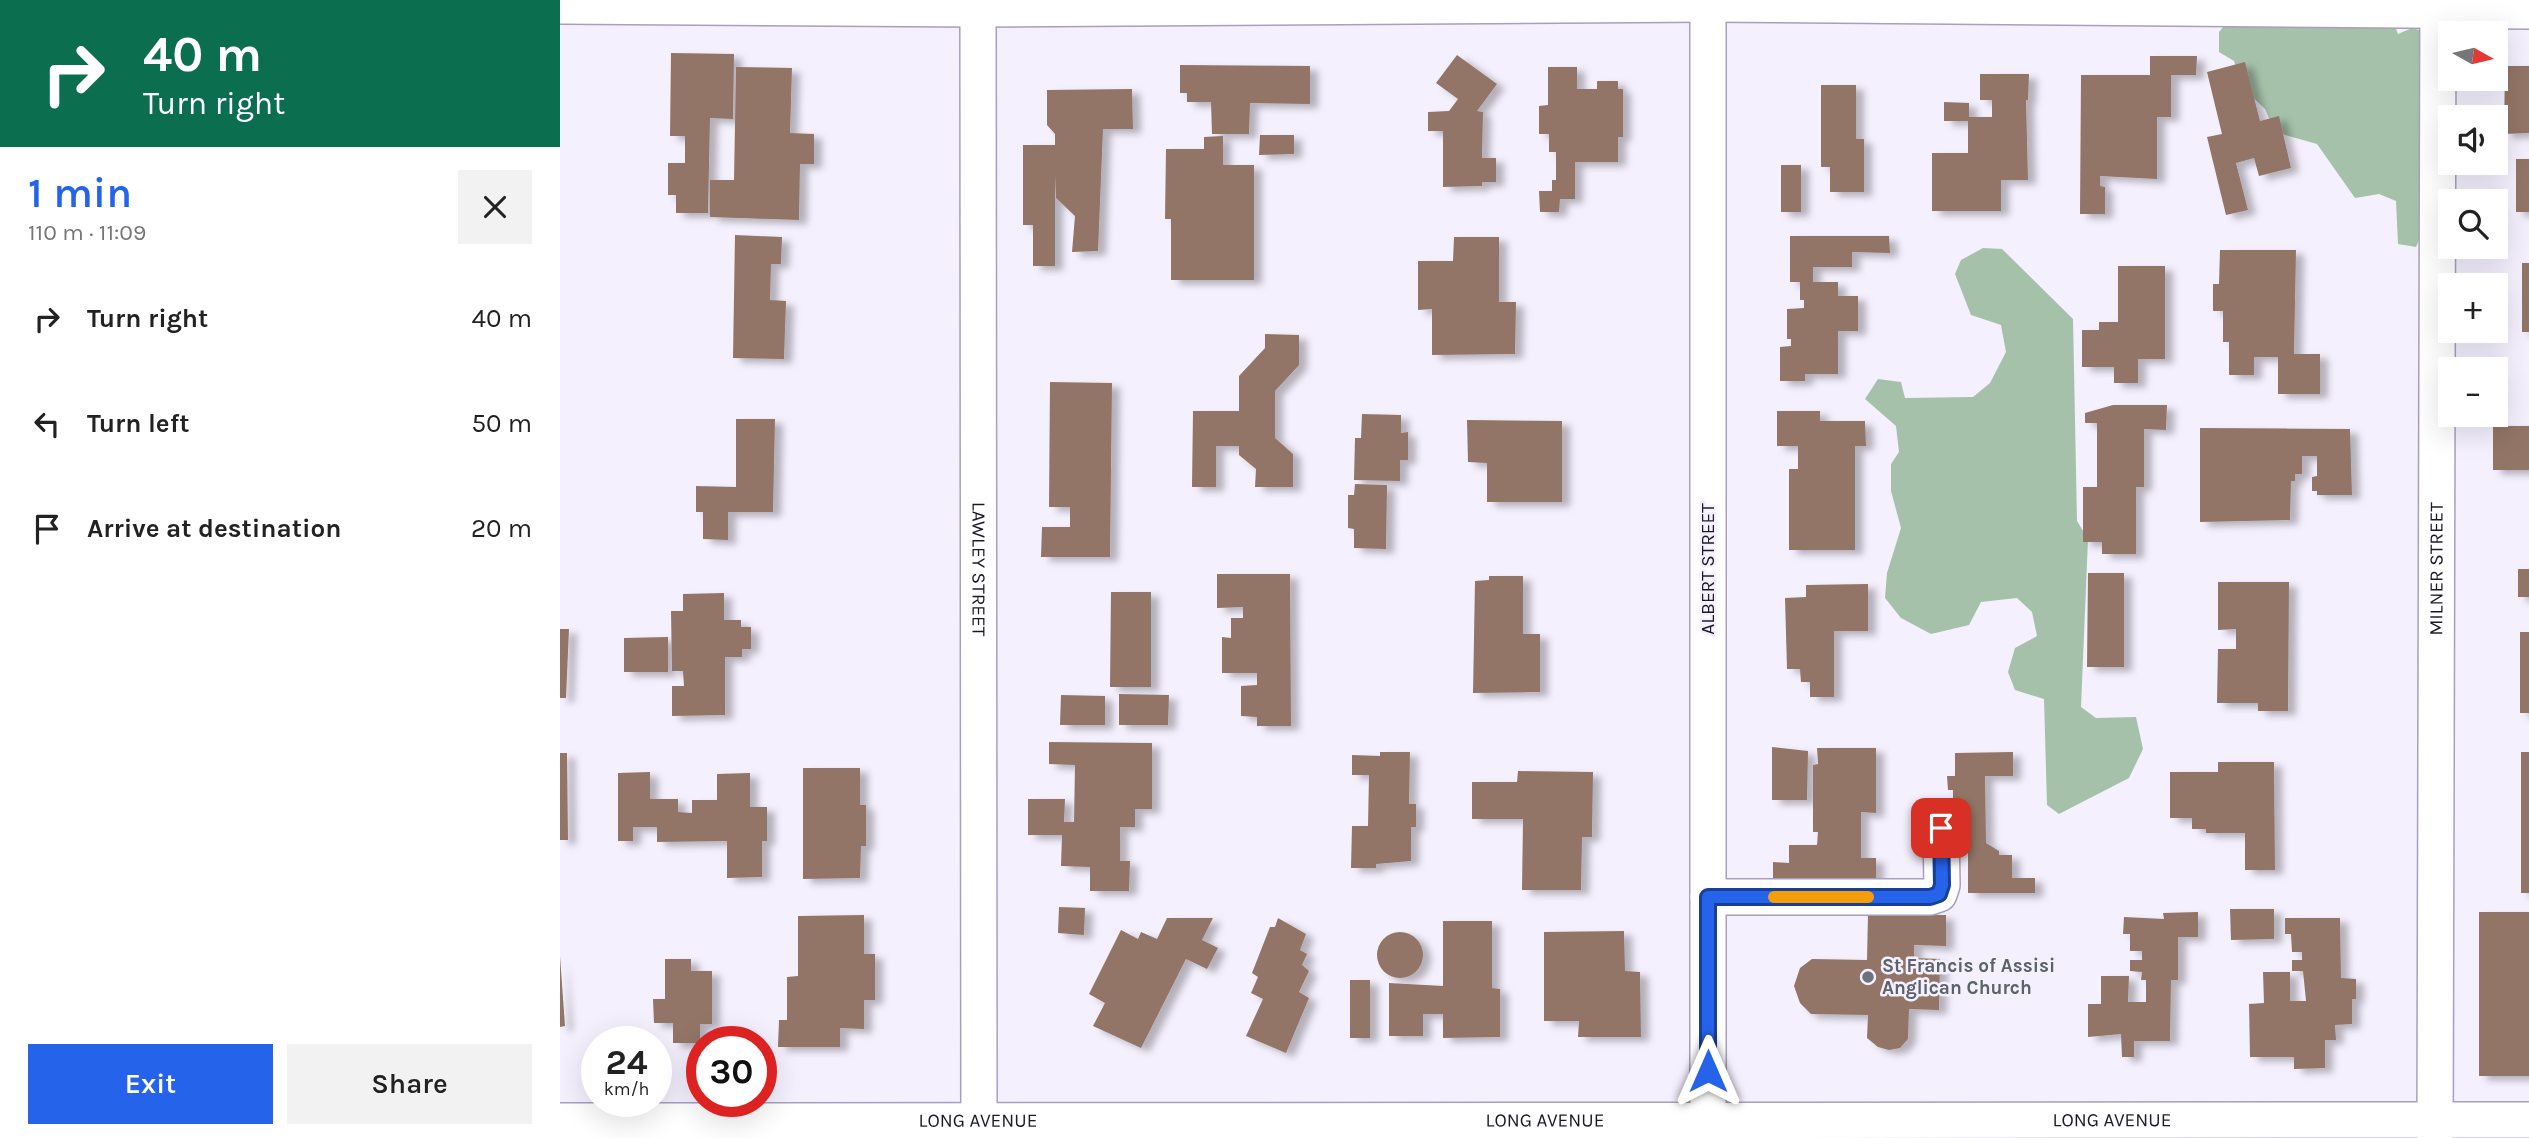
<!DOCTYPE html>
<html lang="en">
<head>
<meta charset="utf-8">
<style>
  body { margin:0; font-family:Karla,sans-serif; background:#f2f2f2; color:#222; height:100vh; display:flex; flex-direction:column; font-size:26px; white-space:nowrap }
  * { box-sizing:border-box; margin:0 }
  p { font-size:23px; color:#767676 }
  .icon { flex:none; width:38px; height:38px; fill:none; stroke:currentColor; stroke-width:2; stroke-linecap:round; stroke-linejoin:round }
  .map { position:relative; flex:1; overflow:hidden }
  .details { display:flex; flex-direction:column; background:#fff; width:560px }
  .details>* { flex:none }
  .guide { background:#0b6e4f; color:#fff; overflow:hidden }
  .needle { width:46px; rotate:98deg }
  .controls { position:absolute; left:1878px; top:21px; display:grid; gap:14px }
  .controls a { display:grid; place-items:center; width:70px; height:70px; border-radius:0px; background:#fff; box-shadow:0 7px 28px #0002; font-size:35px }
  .speed { position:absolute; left:21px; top:1026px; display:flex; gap:14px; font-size:35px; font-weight:700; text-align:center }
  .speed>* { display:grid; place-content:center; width:91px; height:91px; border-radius:50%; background:#fff; box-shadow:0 7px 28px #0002; line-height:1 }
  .speed small { font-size:18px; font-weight:400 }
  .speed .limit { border:10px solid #d22; background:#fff; color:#111 }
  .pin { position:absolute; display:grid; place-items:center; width:60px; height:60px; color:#fff; margin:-30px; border-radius:14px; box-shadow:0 4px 10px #0006 }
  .me { position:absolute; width:77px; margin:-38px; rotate:0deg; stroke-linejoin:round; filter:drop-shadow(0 0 5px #0008) }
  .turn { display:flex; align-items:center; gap:24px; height:147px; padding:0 28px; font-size:32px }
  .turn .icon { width:91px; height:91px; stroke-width:2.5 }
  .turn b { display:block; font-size:49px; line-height:60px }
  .round { display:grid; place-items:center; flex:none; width:74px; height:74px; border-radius:0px; background:#f2f2f2 }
  .summary { display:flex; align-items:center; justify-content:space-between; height:119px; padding:0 28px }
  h1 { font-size:42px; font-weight:600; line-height:52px; color:#2563eb }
  .primary-button { display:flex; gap:14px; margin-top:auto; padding:14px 28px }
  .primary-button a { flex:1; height:80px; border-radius:0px; background:#2563eb; color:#fff; font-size:28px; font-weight:600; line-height:80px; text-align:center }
  .primary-button a+a { background:#f2f2f2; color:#222 }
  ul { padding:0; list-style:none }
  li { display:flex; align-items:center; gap:21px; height:105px; padding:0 28px }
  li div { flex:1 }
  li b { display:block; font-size:26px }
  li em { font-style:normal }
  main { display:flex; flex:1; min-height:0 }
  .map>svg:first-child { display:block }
  .forest { fill:#a5c1aa }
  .building { fill:#927566; filter:url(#shadow) }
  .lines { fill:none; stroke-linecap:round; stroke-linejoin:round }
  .minor-casing { stroke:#a89fbe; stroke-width:38 }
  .minor { stroke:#fff; stroke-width:35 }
  .route-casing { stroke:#184099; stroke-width:18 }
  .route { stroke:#2563eb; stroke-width:12 }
  .slow { stroke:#f59e0b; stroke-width:12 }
  .worship-dot { fill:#6b7280; stroke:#f4f0fe; stroke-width:2.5 }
  .labels { text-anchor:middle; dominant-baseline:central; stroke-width:5; stroke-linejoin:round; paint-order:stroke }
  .street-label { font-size:19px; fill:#1c1824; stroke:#f4f0fe }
  .worship-label { font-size:19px; font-weight:bold; fill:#5b616d; stroke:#f4f0fe; text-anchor:start }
</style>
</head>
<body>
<main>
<section class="details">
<div class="guide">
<div class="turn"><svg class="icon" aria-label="right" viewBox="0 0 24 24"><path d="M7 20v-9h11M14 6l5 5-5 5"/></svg><div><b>40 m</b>Turn right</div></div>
</div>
<div class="summary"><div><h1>1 min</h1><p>110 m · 11:09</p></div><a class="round"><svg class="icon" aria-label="close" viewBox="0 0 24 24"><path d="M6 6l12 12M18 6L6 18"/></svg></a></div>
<ul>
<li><svg class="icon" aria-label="right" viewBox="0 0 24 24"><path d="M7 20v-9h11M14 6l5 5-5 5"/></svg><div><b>Turn right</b></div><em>40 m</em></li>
<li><svg class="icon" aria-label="left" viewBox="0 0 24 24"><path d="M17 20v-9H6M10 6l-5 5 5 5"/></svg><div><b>Turn left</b></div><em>50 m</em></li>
<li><svg class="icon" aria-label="arrive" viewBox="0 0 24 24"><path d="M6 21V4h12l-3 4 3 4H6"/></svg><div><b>Arrive at destination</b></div><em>20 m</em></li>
</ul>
<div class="primary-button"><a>Exit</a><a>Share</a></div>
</section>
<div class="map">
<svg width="1969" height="1138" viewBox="0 0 1969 1138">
  <defs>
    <filter id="shadow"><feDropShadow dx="8" dy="4.5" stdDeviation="3.5" flood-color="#0004"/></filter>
  </defs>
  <rect width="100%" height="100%" fill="#f4f0fe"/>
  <g class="forest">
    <polygon points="1674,14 1831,15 1838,34 1852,28 1863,31 1868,50 1860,89 1870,120 1859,150 1870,196 1866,224 1856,247 1838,244 1836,201 1819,194 1795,198 1757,144 1715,132 1705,109 1682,87 1674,61 1659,52 1659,32"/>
    <polygon points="1423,248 1442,249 1513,319 1517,521 1528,539 1521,707 1536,718 1576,717 1583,749 1569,778 1499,814 1487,805 1484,699 1455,690 1448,672 1455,648 1477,636 1472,612 1457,598 1421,602 1409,625 1371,634 1341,618 1325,598 1327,573 1341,528 1331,491 1331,464 1339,452 1336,426 1305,399 1318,379 1341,382 1345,398 1413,397 1430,383 1446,352 1441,325 1411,315 1395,274 1401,260"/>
  </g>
  <g class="building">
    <polygon points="111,53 174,54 173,119 150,118 148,213 116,213 116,195 108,195 108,163 125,163 125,136 110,136"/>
    <polygon points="897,55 937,84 917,111 923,112 922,158 936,158 936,182 922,182 922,186 883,187 883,131 868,131 868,112 889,111 898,99 876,83"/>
    <polygon points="1590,56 1637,56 1636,75 1611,75 1611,117 1597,117 1597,179 1540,176 1540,186 1545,187 1545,214 1520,214 1521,75 1590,75"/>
    <polygon points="1685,62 1700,121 1719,116 1731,168 1699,176 1694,158 1676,163 1688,210 1666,215 1647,137 1662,134 1647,72"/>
    <polygon points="620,65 750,66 750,104 690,103 689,134 652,134 651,102 627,102 627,93 620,93"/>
    <polygon points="1945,66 1969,66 1969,133 1944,134"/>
    <polygon points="176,67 232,68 230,133 254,134 254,164 240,164 239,220 150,217 150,180 174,180"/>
    <polygon points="988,67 1017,67 1017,89 1037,89 1037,81 1058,81 1058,89 1063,89 1063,137 1058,137 1058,162 1015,162 1015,199 1000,199 999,212 980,212 979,191 992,191 992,180 996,180 996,152 989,152 989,134 979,134 979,106 988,105"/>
    <polygon points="1420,74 1469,74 1468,100 1466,100 1468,180 1441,180 1441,211 1372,211 1372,153 1408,153 1408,121 1384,121 1384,102 1409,103 1409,117 1432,117 1432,100 1420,100"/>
    <polygon points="1261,85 1296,85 1296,139 1304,139 1304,192 1270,192 1270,167 1261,167"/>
    <polygon points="572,89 573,129 543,129 538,251 512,252 515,216 496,198 495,175 495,266 473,266 473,225 463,225 463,145 495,145 495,134 487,125 487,90"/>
    <polygon points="700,135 734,135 734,154 699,155"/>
    <polygon points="663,136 663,165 694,165 694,280 611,280 611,219 605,219 606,149 644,149 644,137"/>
    <rect x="1956" y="159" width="13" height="53"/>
    <rect x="1221" y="165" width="20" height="47"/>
    <polygon points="175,235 222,237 221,264 211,264 210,300 226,301 224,359 173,358"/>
    <polygon points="1230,236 1329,236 1330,253 1292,252 1292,267 1253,267 1253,282 1278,282 1278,296 1298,296 1298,331 1278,331 1278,374 1245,374 1245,381 1220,381 1220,347 1231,346 1231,339 1227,339 1227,309 1244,308 1244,300 1240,300 1240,282 1230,282"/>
    <polygon points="894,237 939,237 939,302 956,302 955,354 872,355 872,309 858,310 858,261 893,261"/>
    <polygon points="1660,250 1736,250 1734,354 1760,354 1760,394 1718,394 1718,357 1694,357 1694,375 1669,375 1669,342 1663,342 1663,311 1653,311 1653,284 1659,284"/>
    <rect x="1962" y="263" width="7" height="69"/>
    <polygon points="1558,266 1605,266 1605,359 1578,359 1578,383 1554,383 1554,367 1522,367 1522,330 1539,330 1539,322 1558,322"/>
    <polygon points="705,334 739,335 739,365 715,391 715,438 733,454 733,487 695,487 696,469 679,455 679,446 656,446 656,487 632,487 633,411 679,411 679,376 705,348"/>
    <polygon points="490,382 552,383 550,557 481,557 482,527 510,527 510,507 489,507"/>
    <polygon points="1553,405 1607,405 1606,430 1584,429 1584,487 1576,487 1576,554 1542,554 1542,542 1523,542 1523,487 1537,487 1537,423 1525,423 1525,413"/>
    <polygon points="1217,411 1260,411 1260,421 1305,421 1306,446 1295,446 1295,550 1229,550 1229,469 1238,469 1238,446 1217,446"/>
    <polygon points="802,414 841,415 841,433 848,432 848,460 840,460 840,481 794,480 795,438 801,438"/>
    <polygon points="176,419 215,419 213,512 168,512 168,540 143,539 143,512 136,512 136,486 176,487"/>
    <polygon points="907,420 1002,421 1002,502 927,502 927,463 908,462"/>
    <rect x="1933" y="426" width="36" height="44"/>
    <polygon points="1640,428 1790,429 1792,495 1757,495 1757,491 1752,491 1752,477 1757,476 1757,456 1742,456 1742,474 1735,474 1735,481 1731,481 1730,520 1640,522"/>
    <polygon points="795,484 827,485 826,549 794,548 794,529 788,528 788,495 794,495"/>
    <rect x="1958" y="569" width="11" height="28"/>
    <polygon points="1528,573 1564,573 1564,667 1527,667"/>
    <polygon points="657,574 730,574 731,726 697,726 697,717 681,716 681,686 697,685 697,673 662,673 662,637 671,638 671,618 683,618 683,607 657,608"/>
    <polygon points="929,576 963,576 963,634 980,634 980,692 913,693 915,581 929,580"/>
    <polygon points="1658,582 1729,582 1728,711 1698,711 1698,703 1657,703 1658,649 1676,649 1676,629 1658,630"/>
    <polygon points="1308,584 1308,631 1274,631 1274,697 1250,697 1250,682 1241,682 1240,669 1227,669 1225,598 1246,597 1246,585"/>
    <polygon points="551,592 591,592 591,687 550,687"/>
    <polygon points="164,593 164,620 181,620 181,627 191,627 191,649 182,649 182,657 165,657 165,715 112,716 112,686 124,686 123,671 112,671 111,611 123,611 123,594"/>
    <polygon points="0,629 9,629 6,698 0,698"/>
    <rect x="1960" y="632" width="9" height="81"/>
    <polygon points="108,637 108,672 64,672 64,638"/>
    <polygon points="559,694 609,695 608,725 559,725"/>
    <polygon points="501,695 545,696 545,725 500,725"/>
    <polygon points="489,742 592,743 592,809 575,809 575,827 560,827 560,861 570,861 569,891 530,891 530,867 501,866 502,835 468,835 468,799 505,799 504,822 514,822 515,765 489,764"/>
    <polygon points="1212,747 1248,751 1247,800 1212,800"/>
    <polygon points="1257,748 1316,748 1316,813 1301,812 1301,858 1316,858 1316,884 1213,885 1213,862 1229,863 1229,845 1257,845 1258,832 1253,832 1253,765 1258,764"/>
    <polygon points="820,752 850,752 849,804 856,804 856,827 851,827 851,861 816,864 816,868 791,868 792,826 808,826 809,775 792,775 792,755 820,756"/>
    <polygon points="1453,752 1453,776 1425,776 1426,843 1439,851 1439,855 1452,855 1452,878 1475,878 1475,893 1408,893 1408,849 1393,849 1387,813 1393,813 1393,790 1388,790 1387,776 1395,776 1395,753"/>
    <rect x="1961" y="752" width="8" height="141"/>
    <polygon points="0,753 7,753 8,840 0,840"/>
    <polygon points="1658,762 1714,762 1715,870 1685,870 1685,833 1646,833 1646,829 1632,829 1632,818 1610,818 1610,772 1658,772"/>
    <polygon points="243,768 300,768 300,805 306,805 306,846 301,846 300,878 243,879"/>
    <polygon points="958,771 1033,772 1032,837 1022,837 1021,890 962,890 963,819 912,819 912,782 957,782"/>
    <polygon points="90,772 90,799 118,799 118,812 132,813 132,800 157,800 157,774 190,773 190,807 207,807 207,841 202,841 202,877 167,878 167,841 97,842 97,827 73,827 73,841 58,841 58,773"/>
    <polygon points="499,907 525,908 524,935 498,933"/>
    <polygon points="1670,909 1714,909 1714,939 1671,940"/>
    <polygon points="1638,912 1638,937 1618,937 1618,980 1611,980 1610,1041 1574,1041 1574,1057 1562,1057 1561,1034 1528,1037 1528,1004 1541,1004 1541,976 1569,976 1568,1002 1586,1002 1586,980 1581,980 1582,972 1570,971 1570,960 1582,960 1582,951 1570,951 1570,934 1563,934 1564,917 1604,919 1603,913"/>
    <rect x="1919" y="912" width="50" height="164"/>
    <polygon points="1308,914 1386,915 1386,946 1354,945 1354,958 1380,959 1379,1010 1349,1009 1348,1039 1340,1048 1329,1050 1318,1047 1307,1038 1308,1015 1251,1014 1240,1003 1234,986 1240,968 1252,959 1307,960"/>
    <polygon points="304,915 304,954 315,954 315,1000 304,1000 304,1029 280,1028 280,1047 218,1047 219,1020 227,1020 227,977 238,976 238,916"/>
    <polygon points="607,918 653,918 642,940 658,948 647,969 626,959 581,1048 533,1026 545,1003 529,994 561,930 578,939 581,932 597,939"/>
    <polygon points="718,918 746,934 740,950 747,954 742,965 749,971 739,992 749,998 726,1053 686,1036 703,999 691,993 698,977 692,973 710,927 715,927"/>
    <polygon points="1725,918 1780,918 1781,978 1796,979 1796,999 1792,999 1792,1024 1775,1025 1776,1040 1765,1040 1765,1068 1734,1069 1734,1057 1690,1057 1689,1004 1704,1003 1703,972 1730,972 1730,1001 1746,1001 1743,971 1732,971 1732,960 1742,960 1742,952 1732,952 1731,934 1725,934"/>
    <polygon points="883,921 932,921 932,988 940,989 940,1037 883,1038 883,1014 863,1014 863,1036 829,1036 829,983 883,986"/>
    <polygon points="1064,931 1065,971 1080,972 1081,1037 1018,1037 1019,1021 984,1021 984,932"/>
    <circle cx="840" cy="955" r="23"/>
    <polygon points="0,956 5,1026 0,1027"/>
    <polygon points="105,959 131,959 131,971 152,971 152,1024 140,1024 140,1043 113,1043 113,1023 94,1023 93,999 105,999"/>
    <rect x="790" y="980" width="20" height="58"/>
  </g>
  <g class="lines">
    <g class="minor-casing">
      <g id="minor">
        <path id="s1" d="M418 0 419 1138"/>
        <polyline points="0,6 418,9 1148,4 1969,11"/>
        <polyline points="1148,897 1370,897 1379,894 1382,885 1381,828"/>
        <path id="s2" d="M0 1121 1969 1120"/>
        <polyline points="1148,1138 1148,0"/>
        <path id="s3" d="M1875 1138 1878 0"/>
      </g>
    </g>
    <use href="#minor" class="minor"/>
  </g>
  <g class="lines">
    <g class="route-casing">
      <polyline id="route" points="1148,1071 1148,897 1370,897 1379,894 1382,885 1381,828"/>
    </g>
    <use href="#route" class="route"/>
    <polyline class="slow" points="1214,897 1308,897"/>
  </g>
  <circle class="worship-dot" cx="1308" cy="977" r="7"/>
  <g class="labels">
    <g class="street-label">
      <text stroke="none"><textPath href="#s1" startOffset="569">LAWLEY STREET</textPath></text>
      <text transform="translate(1148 569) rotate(-90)">ALBERT STREET</text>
      <text stroke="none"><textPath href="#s3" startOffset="569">MILNER STREET</textPath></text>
      <text stroke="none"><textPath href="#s2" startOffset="1552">LONG AVENUE</textPath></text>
      <text stroke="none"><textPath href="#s2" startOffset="418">LONG AVENUE</textPath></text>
      <text stroke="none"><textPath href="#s2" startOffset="985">LONG AVENUE</textPath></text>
    </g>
    <g class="worship-label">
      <text x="1322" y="966">St Francis of Assisi<tspan x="1322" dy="22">Anglican Church</tspan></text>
    </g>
  </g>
</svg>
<div class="controls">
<a><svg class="needle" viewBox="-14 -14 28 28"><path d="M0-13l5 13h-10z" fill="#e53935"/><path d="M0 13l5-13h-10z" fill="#767676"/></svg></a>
<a><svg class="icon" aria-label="sound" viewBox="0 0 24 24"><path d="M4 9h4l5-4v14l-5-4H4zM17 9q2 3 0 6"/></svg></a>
<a><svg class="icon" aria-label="search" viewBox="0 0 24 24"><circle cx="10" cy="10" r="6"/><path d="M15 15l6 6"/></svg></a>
<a>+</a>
<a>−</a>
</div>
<div class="speed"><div>24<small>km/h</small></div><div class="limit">30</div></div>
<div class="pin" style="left:1381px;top:828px;background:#d93025"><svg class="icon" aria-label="arrive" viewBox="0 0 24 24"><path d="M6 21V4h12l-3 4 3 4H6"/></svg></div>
<svg class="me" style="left:1148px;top:1071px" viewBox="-20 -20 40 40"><path d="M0-17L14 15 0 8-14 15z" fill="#2563eb" stroke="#fff" stroke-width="4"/></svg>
</div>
</main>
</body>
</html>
